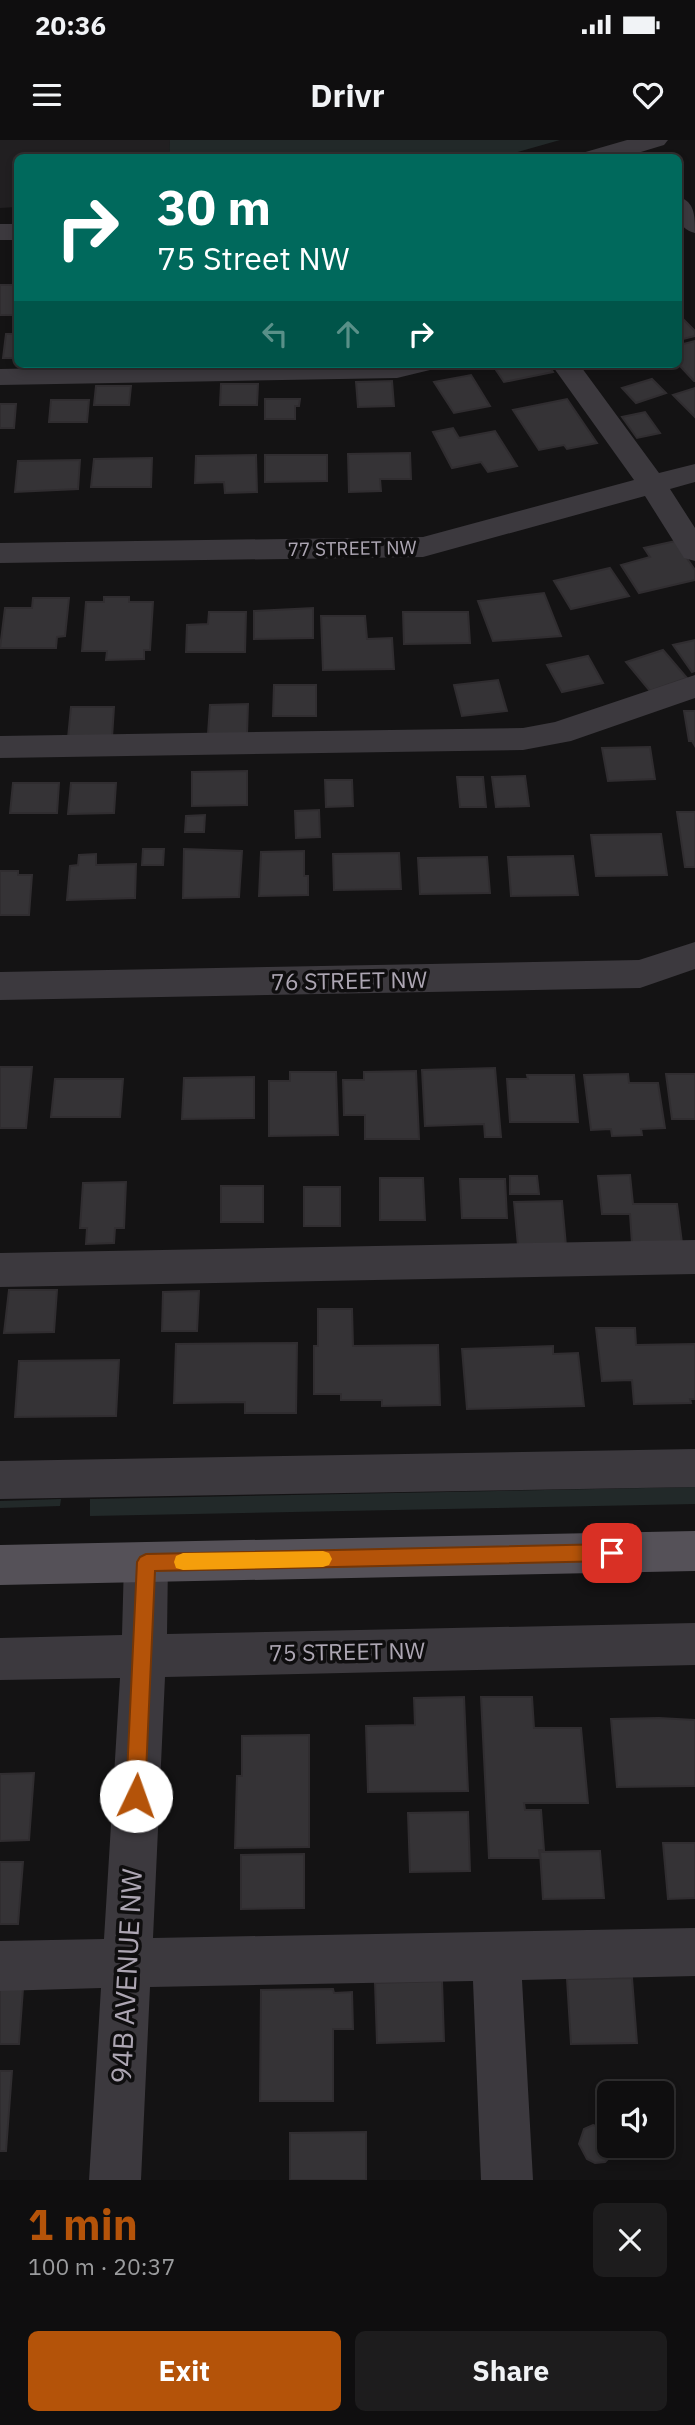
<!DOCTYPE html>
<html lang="en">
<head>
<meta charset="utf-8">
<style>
  body { margin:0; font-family:"IBM Plex Sans",sans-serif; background:#1d1c1d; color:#f1f3f6; height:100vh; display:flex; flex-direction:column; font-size:26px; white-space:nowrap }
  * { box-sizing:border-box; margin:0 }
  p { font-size:23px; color:#9b9c9e }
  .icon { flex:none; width:38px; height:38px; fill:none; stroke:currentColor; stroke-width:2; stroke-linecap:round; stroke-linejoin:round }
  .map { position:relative; height:2040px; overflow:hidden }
  .drawer { display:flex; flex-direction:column; background:#0f0e0f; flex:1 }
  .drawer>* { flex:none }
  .hud { position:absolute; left:14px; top:14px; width:668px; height:214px; border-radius:10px; box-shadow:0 4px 10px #0003,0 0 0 2px #2f2e2f; background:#00695c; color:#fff; overflow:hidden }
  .controls { position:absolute; left:597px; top:1941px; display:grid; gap:14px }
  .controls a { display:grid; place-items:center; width:77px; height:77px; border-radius:10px; background:#0f0e0f; box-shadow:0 4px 10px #0003,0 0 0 2px #2f2e2f; font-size:35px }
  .pin { position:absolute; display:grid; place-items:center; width:60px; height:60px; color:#fff; margin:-30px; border-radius:14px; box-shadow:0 4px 10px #0006 }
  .me { position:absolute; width:77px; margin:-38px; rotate:3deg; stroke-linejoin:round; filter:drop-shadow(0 0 5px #0008) }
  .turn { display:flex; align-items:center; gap:24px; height:147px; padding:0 28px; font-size:32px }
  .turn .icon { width:91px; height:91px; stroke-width:2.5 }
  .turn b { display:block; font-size:49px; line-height:60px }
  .lanes { display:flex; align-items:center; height:66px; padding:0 28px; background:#0003; justify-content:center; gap:35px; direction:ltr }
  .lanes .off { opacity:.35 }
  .round { display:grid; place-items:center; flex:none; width:74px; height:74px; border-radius:10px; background:#1d1c1d }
  .headline { display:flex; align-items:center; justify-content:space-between; height:119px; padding:0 28px }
  h1 { font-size:42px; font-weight:700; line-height:52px; color:#b45309 }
  .cta { display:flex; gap:14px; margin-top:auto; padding:14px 28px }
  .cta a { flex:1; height:80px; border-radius:10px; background:#b45309; color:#fff; font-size:28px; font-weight:700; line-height:80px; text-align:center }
  .cta a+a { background:#1d1c1d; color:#f1f3f6 }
  .status { display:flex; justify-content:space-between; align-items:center; height:49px; padding:0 35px; background:#0f0e0f; direction:ltr }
  .status svg { height:19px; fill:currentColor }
  header { display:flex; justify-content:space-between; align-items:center; height:91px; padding:0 28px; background:#0f0e0f; font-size:32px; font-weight:700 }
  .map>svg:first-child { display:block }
  .built { fill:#211f21 }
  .green { fill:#222929 }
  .building { fill:#353336; stroke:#302d30; stroke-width:2 }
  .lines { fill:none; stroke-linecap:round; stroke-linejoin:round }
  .minor { fill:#3c393e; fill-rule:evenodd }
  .major { fill:#555158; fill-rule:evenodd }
  .route { fill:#b45309; stroke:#753606; stroke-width:2 }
  .slow { fill:#f59e0b }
  .labels { text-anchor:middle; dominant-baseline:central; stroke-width:7; stroke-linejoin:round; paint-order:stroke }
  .far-street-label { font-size:19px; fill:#ada6b3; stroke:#0f0e0f }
  .street-label { font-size:23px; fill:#ada6b3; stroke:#0f0e0f }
  .near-street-label { font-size:28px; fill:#ada6b3; stroke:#0f0e0f }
</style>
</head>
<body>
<div class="status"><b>20:36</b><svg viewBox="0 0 49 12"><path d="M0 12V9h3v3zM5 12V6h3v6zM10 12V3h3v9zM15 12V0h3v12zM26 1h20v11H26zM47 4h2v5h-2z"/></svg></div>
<header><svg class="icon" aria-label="menu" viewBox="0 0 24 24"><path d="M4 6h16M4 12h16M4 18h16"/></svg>Drivr<svg class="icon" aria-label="heart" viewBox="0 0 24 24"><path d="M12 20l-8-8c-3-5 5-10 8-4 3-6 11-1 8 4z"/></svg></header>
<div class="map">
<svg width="695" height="2040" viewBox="0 0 695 2040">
  <rect width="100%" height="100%" fill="#141314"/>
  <polygon class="built" points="0,0 170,0 169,17 18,18 17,67 0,68"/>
  <g class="green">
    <polygon points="170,0 560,0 497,18 169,17"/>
    <polygon points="695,1347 695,1364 90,1376 90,1359"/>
    <polygon points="61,1359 60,1366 0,1368 0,1361"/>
  </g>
  <g class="building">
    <rect x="0" y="145" width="18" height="30"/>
    <polygon points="679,175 695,191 695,196 679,200"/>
    <polygon points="6,194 18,194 18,218 3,218"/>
    <polygon points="695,201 695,241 694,241 678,224 679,205"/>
    <polygon points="492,224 548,224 553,232 504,242"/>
    <polygon points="471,235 490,266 454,273 434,242"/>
    <polygon points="652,239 666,253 636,263 622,248"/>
    <polygon points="392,241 394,266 358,267 356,242"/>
    <polygon points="221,244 258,244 257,265 220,265"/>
    <polygon points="96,246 131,246 129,265 94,265"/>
    <polygon points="695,248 695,277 673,255"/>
    <polygon points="265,259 300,259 299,266 295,266 295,279 265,279"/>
    <polygon points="567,259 597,303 567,309 564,305 539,310 513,270"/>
    <polygon points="51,260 89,260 87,282 49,282"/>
    <polygon points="0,264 16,264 14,288 0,288"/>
    <polygon points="645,272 660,293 637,298 622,277"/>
    <polygon points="453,288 459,298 495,291 517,326 488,332 481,322 452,328 433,292"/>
    <polygon points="410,313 411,339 380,339 381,351 349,352 348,314"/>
    <polygon points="256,315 257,352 225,353 224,342 195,343 196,316"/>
    <polygon points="265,315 327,315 327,341 265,342"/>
    <polygon points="152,318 151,347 91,347 94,319"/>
    <polygon points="80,320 78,349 15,352 18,321"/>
    <polygon points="675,401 695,430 695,440 639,453 621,425 650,417 644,408"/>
    <polygon points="610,428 629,456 571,469 554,441"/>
    <polygon points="544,453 561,496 493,501 478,461"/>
    <polygon points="104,457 129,457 129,462 153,462 150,510 144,510 144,519 106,520 107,511 82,511 86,462 104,462"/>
    <polygon points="33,458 69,458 65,496 57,497 56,508 0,508 5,468 32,468"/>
    <polygon points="313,468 313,498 254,499 254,471"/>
    <polygon points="209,472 246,472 245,512 186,512 187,485 208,484"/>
    <polygon points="403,472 468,472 470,503 404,504"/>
    <polygon points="321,476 365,476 367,499 392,498 394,529 323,530"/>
    <polygon points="695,500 695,531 692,532 673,505"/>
    <polygon points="663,510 687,538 650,551 626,522"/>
    <polygon points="588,516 603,543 562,552 547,525"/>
    <polygon points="498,540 507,571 462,576 454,545"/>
    <polygon points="274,545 316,545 316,576 273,576"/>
    <polygon points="248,564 247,594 208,594 210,565"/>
    <polygon points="71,567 114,567 112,598 68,598"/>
    <polygon points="684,571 695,571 695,606 692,601 689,601"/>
    <polygon points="650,607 655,639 608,641 602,608"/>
    <polygon points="247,631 247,665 192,666 192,632"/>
    <polygon points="525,636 529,666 496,667 492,637"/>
    <polygon points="457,637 483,637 486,667 460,667"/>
    <polygon points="325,640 352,640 353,666 326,667"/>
    <polygon points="13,643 59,643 57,673 10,673"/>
    <polygon points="71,643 116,643 114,673 68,674"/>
    <polygon points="319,670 320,697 296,698 295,671"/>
    <polygon points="677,672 695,672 695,727 685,727"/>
    <polygon points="205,675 204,692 185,692 186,676"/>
    <polygon points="661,694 667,735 596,736 591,695"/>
    <polygon points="143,709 164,709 163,725 142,725"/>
    <polygon points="184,709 242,711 239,757 183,758"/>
    <polygon points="304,711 304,736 308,736 308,755 259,756 261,712"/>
    <polygon points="399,713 401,749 334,750 333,714"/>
    <polygon points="96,714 96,725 136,724 135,758 67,760 70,726 78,725 79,715"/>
    <polygon points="573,716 578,755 511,756 508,717"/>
    <polygon points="487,717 490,753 420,754 418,718"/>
    <polygon points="0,731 18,731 18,735 32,735 29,775 0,775"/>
    <polygon points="0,927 32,927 26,988 0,988"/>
    <polygon points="495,928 501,997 485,997 484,984 425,986 422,930"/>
    <polygon points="416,931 419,999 365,999 365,975 344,975 343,940 364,940 364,932"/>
    <polygon points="290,932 336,932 338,995 269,996 269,941 290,941"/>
    <polygon points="628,934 629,943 658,943 665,988 641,989 642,995 612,996 611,989 591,990 584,935"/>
    <polygon points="666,934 695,934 695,979 672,979"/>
    <polygon points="527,935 574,935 578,982 510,982 507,939 528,939"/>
    <polygon points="254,937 254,978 182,979 184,938"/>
    <polygon points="55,939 123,939 120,977 51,977"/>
    <polygon points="630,1035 633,1064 677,1064 682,1103 632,1104 630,1074 602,1074 598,1036"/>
    <polygon points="510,1036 537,1036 539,1054 510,1054"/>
    <polygon points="380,1038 423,1038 425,1080 380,1080"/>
    <polygon points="460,1039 505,1039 507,1078 462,1078"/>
    <polygon points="126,1042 124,1088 115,1088 114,1103 86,1104 87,1088 80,1088 83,1043"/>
    <rect x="221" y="1046" width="42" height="36"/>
    <rect x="304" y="1047" width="36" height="39"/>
    <polygon points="562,1061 566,1106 518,1106 514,1062"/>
    <polygon points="9,1150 57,1150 54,1192 4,1193"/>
    <polygon points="199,1151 197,1191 162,1191 163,1152"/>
    <polygon points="318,1169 352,1169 353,1206 438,1205 440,1265 382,1266 382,1260 341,1260 341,1254 314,1254 314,1206 318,1206"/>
    <polygon points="596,1188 635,1188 636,1205 695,1204 695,1259 690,1259 691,1263 634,1264 632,1240 602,1241"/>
    <polygon points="297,1203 296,1273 245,1273 245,1262 174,1263 176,1204"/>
    <polygon points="553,1206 553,1214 578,1213 584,1266 467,1269 462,1209"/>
    <polygon points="119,1220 116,1276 15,1277 19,1221"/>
    <polygon points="464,1557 468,1651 368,1652 366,1586 415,1585 414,1558"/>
    <polygon points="481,1557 532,1557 534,1588 581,1588 588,1663 524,1663 525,1670 541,1670 544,1710 539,1710 540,1718 489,1718"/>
    <polygon points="659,1578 695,1580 695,1646 617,1647 611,1579"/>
    <polygon points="309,1595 309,1707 235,1708 237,1636 242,1636 242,1596"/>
    <polygon points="34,1633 29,1700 0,1701 0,1634"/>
    <polygon points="468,1672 470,1731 410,1732 408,1673"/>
    <polygon points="663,1703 695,1703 695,1758 668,1759"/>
    <polygon points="600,1711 604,1758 543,1759 540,1712"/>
    <polygon points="304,1714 304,1768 241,1769 241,1715"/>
    <polygon points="0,1722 23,1722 18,1784 0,1784"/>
    <polygon points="24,1835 19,1904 0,1904 0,1836"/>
    <polygon points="632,1838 637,1903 571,1904 567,1839"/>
    <polygon points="442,1841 444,1901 377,1903 375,1843"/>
    <polygon points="333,1849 334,1853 352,1852 353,1889 333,1889 333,1961 260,1961 261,1850"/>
    <polygon points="0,1931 12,1931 6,2011 0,2011"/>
    <polygon points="593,1985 609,1991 609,2006 615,2006 611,2016 605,2022 595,2023 587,2019 579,2004 584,1989"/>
    <polygon points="366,1992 366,2040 290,2040 290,1993"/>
  </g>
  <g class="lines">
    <g class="minor">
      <polygon points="627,0 668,0 664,5 621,18 579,18 582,13"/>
      <path d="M679 57C695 62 695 76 695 93 676 88 679 74 679 57Z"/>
      <rect x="0" y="84" width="18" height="16"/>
      <polygon points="258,224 434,224 430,230 397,238 0,245 0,229"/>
      <polygon points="551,224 579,224 659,333 695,324 695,342 670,349 695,388 695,421 684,418 645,356 423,417 0,423 0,403 423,397 634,340"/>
      <polygon points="695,535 695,558 571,601 523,610 0,618 0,596 523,588 555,582"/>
      <polygon points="695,802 695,829 640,848 0,860 0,832 639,820"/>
      <polygon points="695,1100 695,1134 0,1147 0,1113"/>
      <polygon points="695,1309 695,1347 0,1359 0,1321"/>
      <polygon points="146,1402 161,1408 168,1422 167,1494 695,1483 695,1525 165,1537 153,1798 695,1788 695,1836 522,1840 533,2040 481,2040 473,1841 150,1847 141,2040 89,2040 101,1848 0,1851 0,1801 104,1799 120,1538 0,1540 0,1498 122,1495 124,1422 131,1408"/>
    </g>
    <polygon class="major" points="695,1391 695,1431 0,1445 0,1405"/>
  </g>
  <polygon class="route" points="612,1404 619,1407 622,1413 619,1419 612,1421 155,1431 145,1656 143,1663 136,1666 129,1663 126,1656 137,1422 140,1417 146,1414"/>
  <polygon class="slow" points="323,1411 329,1413 332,1419 329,1425 323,1427 183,1430 176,1428 174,1422 176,1416 183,1413"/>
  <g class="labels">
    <g class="far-street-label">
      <text transform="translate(352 408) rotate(-1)">77 STREET NW</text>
    </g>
    <g class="street-label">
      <text transform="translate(349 840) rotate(-1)">76 STREET NW</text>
      <text transform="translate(347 1511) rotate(-1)">75 STREET NW</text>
    </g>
    <g class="near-street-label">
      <text transform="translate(126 1836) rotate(-87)">94B AVENUE NW</text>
    </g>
  </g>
</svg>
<div class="controls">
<a><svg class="icon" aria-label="sound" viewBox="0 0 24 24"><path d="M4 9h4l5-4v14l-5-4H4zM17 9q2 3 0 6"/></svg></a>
</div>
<div class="pin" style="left:612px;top:1413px;background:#d93025"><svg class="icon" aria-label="arrive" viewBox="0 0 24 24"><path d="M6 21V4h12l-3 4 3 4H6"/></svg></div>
<svg class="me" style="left:136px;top:1656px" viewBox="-20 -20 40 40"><circle r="19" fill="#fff"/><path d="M0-13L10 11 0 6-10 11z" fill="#b45309"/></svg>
<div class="hud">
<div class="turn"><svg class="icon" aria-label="right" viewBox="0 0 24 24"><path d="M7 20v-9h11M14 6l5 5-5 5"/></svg><div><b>30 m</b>75 Street NW</div></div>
<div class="lanes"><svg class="icon off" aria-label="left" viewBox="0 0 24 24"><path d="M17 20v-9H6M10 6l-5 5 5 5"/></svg><svg class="icon off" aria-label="ahead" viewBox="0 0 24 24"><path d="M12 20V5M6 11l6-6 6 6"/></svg><svg class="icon" aria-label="right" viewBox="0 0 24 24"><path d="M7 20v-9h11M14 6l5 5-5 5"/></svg></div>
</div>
</div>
<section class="drawer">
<div class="headline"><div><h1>1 min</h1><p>100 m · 20:37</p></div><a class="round"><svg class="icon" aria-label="close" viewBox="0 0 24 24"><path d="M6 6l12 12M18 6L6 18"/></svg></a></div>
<div class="cta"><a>Exit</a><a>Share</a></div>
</section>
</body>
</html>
